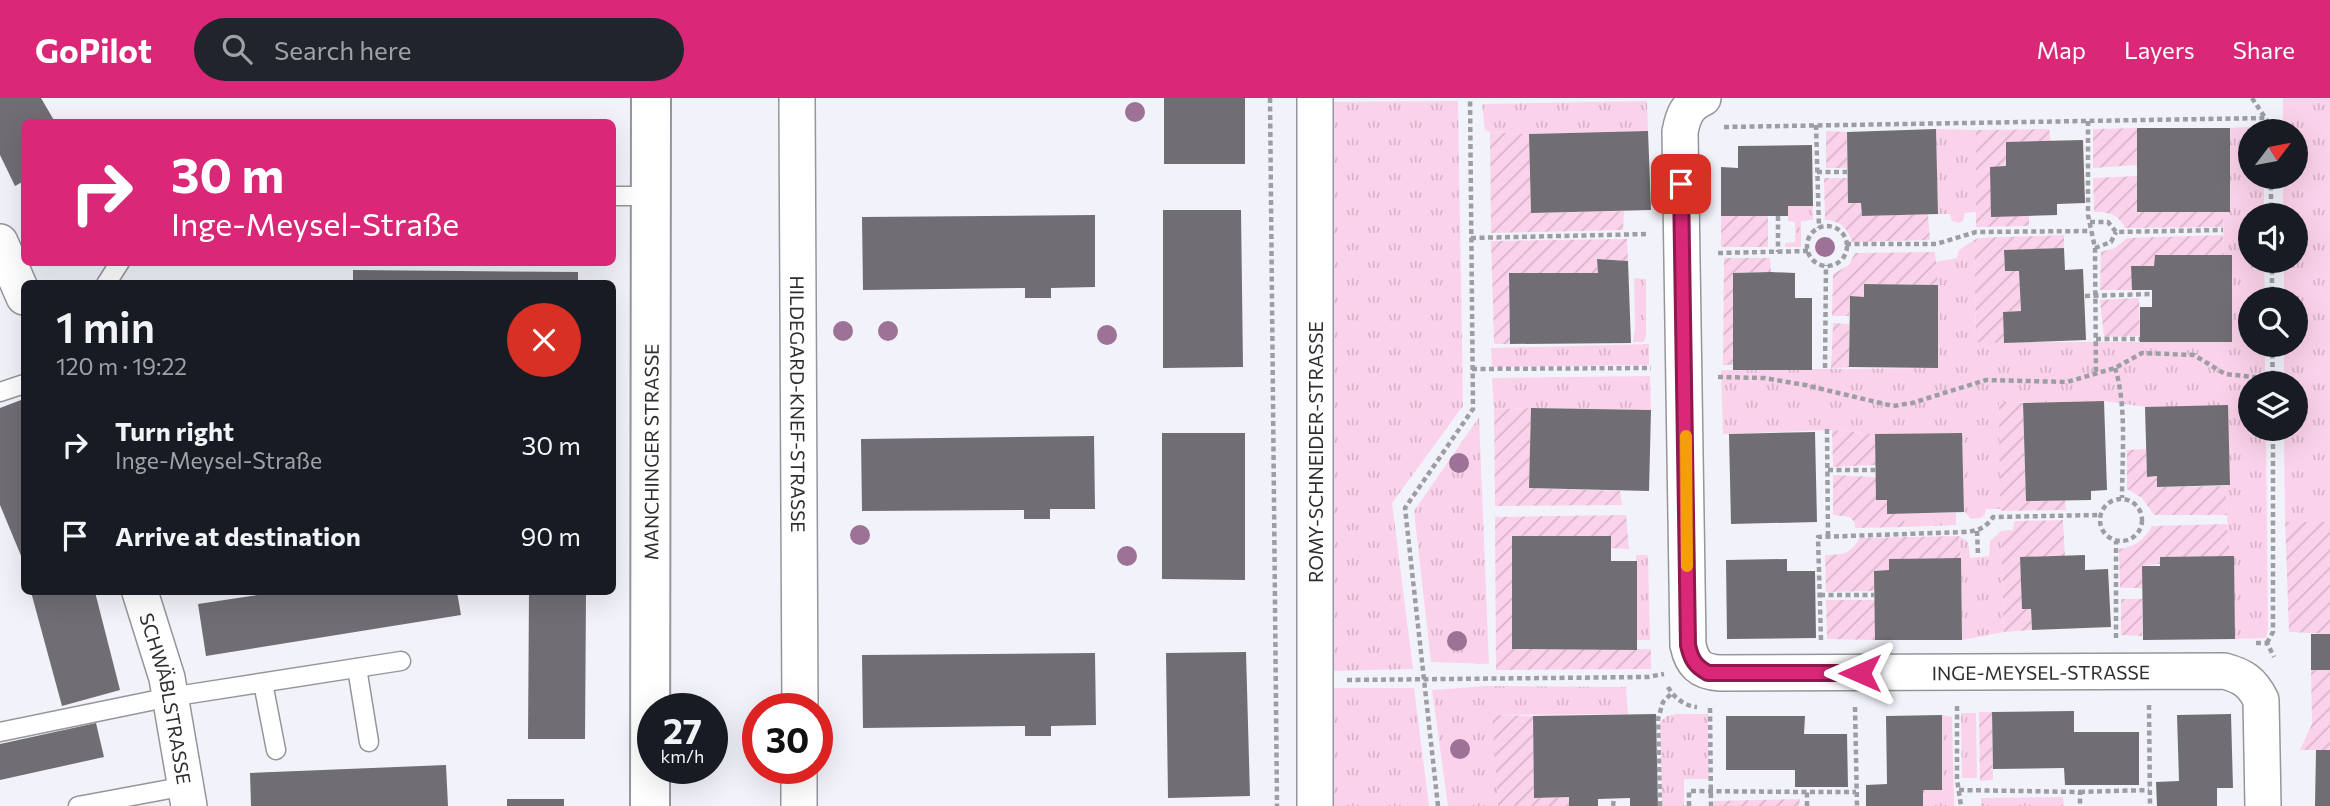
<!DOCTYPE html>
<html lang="en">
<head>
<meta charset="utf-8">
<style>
  body { margin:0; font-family:Commissioner,sans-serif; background:#20242c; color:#f1f3f6; height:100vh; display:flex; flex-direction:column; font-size:26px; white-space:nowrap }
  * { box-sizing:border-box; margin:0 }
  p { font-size:23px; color:#9ea1a6 }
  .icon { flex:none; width:38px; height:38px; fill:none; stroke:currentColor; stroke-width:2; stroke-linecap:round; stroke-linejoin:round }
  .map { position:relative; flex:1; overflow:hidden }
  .sheet { position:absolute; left:21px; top:182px; width:595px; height:315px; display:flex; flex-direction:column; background:#171b24; border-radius:10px; box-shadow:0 7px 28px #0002 }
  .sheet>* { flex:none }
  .guide { position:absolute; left:21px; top:21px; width:595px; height:147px; border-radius:10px; box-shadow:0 7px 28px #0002; background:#db2777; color:#fff; overflow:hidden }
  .needle { width:46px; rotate:58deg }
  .controls { position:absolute; left:2238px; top:21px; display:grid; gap:14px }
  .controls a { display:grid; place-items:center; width:70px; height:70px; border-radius:50%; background:#171b24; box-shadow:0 7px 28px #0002; font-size:35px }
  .speed { position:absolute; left:637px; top:595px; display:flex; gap:14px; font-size:35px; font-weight:700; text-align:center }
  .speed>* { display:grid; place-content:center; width:91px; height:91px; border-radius:50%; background:#171b24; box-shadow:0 7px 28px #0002; line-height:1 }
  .speed small { font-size:18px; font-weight:400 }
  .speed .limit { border:10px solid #d22; background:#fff; color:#111 }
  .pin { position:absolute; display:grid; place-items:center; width:60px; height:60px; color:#fff; margin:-30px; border-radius:14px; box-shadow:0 4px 10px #0006 }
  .me { position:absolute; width:77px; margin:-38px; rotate:270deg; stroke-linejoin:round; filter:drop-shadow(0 0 5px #0008) }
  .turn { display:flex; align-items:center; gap:24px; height:147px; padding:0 35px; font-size:32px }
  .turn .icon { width:91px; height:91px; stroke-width:2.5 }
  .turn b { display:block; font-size:49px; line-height:60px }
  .round { display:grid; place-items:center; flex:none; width:74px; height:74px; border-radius:37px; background:#20242c }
  .headline { display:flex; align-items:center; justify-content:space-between; height:119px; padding:0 35px }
  h1 { font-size:42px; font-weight:600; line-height:52px }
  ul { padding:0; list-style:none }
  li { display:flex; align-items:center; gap:21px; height:91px; padding:0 35px }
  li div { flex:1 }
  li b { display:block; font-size:26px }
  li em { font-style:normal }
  header { display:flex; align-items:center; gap:42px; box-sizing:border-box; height:98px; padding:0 35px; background:#db2777; color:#fff }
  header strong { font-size:33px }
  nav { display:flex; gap:38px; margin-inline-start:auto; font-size:24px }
  .search { width:490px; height:63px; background:#20242c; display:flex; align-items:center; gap:18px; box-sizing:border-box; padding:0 24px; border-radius:38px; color:#9ea1a6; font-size:26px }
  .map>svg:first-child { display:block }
  .grass { fill:url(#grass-tufts) }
  .garden { fill:url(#garden-furrows) }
  .building { fill:#706e73 }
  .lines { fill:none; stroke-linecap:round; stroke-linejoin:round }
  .service-casing { stroke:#95969c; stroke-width:21 }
  .minor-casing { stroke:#95969c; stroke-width:38 }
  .secondary-casing { stroke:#95969c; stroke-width:42 }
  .path { stroke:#9d9ea4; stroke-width:4.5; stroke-dasharray:5 3.5; stroke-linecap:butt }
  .service { stroke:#fff; stroke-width:18 }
  .minor { stroke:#fff; stroke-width:35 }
  .secondary { stroke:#fff; stroke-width:38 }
  .tree { fill:#9e7296 }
  .route-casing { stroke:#8e194d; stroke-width:18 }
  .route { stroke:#db2777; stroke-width:12 }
  .slow { stroke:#f59e0b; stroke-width:12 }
  .labels { text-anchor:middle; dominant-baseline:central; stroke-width:7; stroke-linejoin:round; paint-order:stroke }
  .street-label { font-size:19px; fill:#2d2e31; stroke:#fff }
</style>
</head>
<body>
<header>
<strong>GoPilot</strong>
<div class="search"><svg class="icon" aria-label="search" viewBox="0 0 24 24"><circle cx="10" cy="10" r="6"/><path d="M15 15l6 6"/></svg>Search here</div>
<nav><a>Map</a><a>Layers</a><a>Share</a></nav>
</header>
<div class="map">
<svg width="2330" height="708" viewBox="0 0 2330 708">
  <defs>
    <pattern id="grass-tufts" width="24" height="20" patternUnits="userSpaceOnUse" patternTransform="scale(1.75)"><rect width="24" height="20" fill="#fbd2eb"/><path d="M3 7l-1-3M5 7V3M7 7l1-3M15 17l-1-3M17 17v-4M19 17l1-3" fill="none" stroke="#d7b5ca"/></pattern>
    <pattern id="garden-furrows" width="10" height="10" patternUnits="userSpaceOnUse" patternTransform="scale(1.75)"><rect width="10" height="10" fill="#fbd2eb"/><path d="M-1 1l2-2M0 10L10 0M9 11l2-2" fill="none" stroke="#d7b5ca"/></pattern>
  </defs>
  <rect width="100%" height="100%" fill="#f2f3fa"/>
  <g class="grass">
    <polygon points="2283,0 2330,0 2330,424 2285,424 2284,331 2296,331 2296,285 2284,285 2284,247 2296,247 2296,201 2284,201 2284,163 2296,163 2296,117 2283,117 2283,79 2296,79 2296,33 2283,33"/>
    <polygon points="1458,3 1463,308 1392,405 1413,571 1333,573 1332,4"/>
    <polygon points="1647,3 1648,33 1529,36 1490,34 1485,32 1482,6"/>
    <polygon points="2264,28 2264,33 2250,33 2250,79 2264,79 2264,117 2250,117 2250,163 2264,163 2265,201 2250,201 2250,247 2265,247 2265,285 2250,285 2250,331 2266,331 2268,530 2266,540 2235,541 2225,388 2230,387 2145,309 2104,303 2000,305 2000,411 1986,411 1985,416 1981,420 1971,421 1963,412 1962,335 1875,336 1832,332 1723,336 1721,272 1937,270 1938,187 1935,164 1957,160 1959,152 1974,142 1976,244 2140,244 2232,157 2224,157 2223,114 2230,114 2230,30"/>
    <polygon points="1936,31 1976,32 1976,114 1965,115 1963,123 1959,125 1952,123 1950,116 1938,116"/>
    <polygon points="1788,108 1813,108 1813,122 1801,123 1801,149 1785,149 1785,145 1795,144 1795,124 1788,123"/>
    <polygon points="1634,180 1646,181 1646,238 1644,244 1633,244 1635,230"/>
    <polygon points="1649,246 1649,267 1492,269 1491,250"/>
    <polygon points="1650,278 1651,312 1531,310 1494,311 1492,280"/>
    <polygon points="1479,319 1489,566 1431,564 1414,413"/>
    <polygon points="1904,415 1956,415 1956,427 1905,429"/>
    <polygon points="2001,433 2004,534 1962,542 1961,460 1959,438 1968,444 1970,460 1989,458 1990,443"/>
    <polygon points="1636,457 1648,457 1650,542 1637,542"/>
    <polygon points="1487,588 1626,589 1628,616 1493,617 1498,708 1448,708 1432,592"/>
    <polygon points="1333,590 1414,590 1429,708 1334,708"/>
    <polygon points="1961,615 1976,615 1977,680 1962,680"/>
    <polygon points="1676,616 1708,616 1709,681 1684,681 1684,708 1662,708 1660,624 1667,618"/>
    <polygon points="1942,617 1952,619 1954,708 1923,708 1923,692 1942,692"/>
    <polygon points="2063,699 2064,708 1981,708 1981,700"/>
  </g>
  <g class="garden">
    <polygon points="2137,30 2137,67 2093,70 2093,31"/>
    <polygon points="2049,31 2051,43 2006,44 2006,68 2029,118 2029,128 1976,129 1976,32"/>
    <polygon points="1826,33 1847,34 1847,70 1826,70"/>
    <polygon points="1490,34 1529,36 1531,115 1624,113 1623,132 1491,135"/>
    <path d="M2137 78 2138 114H2223V129L2125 130C2118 116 2109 114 2094 114L2093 80Z"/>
    <path d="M1824 80H1848V105H1861L1862 118 1928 116 1930 142 1852 144C1848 130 1839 122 1825 122Z"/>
    <rect x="1721" y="118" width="47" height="31"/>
    <polygon points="2064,137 2064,150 2004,153 2005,173 2019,173 2021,213 2003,214 2004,245 1976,244 1974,142 1979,140"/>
    <polygon points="2223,137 2224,157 2155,157 2154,168 2131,169 2132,192 2100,192 2101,154 2115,150 2127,140"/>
    <polygon points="1627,141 1628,163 1597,161 1598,175 1509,175 1510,246 1494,246 1491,143"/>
    <polygon points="1935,154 1938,187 1865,186 1864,199 1850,199 1849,218 1832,218 1833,176 1849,167 1855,155"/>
    <polygon points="1724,160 1770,160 1771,174 1733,175 1733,267 1723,267"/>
    <polygon points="2139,200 2140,238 2104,239 2100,202"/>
    <polygon points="1833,225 1849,226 1849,269 1831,271"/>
    <polygon points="1999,304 2023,305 2026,403 2065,402 2066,412 2002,413 2000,411"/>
    <polygon points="1531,310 1529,390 1620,393 1622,407 1495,408 1494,311"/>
    <polygon points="1832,332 1875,336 1876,367 1833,369"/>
    <polygon points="2146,351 2147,379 2157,378 2157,389 2225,388 2227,417 2154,417 2142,400 2127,391 2127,352"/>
    <polygon points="1833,377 1876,379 1887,402 1904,415 1905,429 1855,430 1855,425 1850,419 1833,417"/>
    <polygon points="1626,417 1629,451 1611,450 1611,438 1512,438 1512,551 1651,551 1651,571 1496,572 1495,419"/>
    <polygon points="2063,422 2065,458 2020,460 2022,510 2031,511 2032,532 2004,534 2001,433 2013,432 2014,423"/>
    <polygon points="2285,424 2330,424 2330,536 2289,534"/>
    <path d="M2227 426 2230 458 2142 468V490H2120L2119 451C2135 449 2144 442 2152 428Z"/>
    <path d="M1959 438 1961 460 1890 461 1889 472 1874 473 1875 493 1826 494 1825 457C1841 457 1852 456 1859 440Z"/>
    <polygon points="2121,501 2142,501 2142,538 2121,537"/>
    <polygon points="1826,502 1875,502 1875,542 1827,541"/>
    <polygon points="2311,572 2330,572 2330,652 2300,652 2312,626"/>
    <polygon points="1979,614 1992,614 1993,682 1980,683"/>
    <polygon points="1492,617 1533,618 1534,700 1569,699 1569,708 1498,708"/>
    <polygon points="1800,701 1799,708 1714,708 1714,703"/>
  </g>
  <g class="building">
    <polygon points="0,0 41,0 55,24 24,24 24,83 15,88 0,57"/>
    <rect x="1164" y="0" width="81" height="66"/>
    <rect x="2137" y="30" width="93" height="84"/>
    <polygon points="1936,31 1938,116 1862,118 1861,105 1848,105 1847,34"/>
    <polygon points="1648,33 1651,112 1531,115 1529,36"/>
    <polygon points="2083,42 2085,105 2057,106 2057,117 1991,119 1990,69 2006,68 2006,44"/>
    <polygon points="1812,47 1813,108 1788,108 1788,118 1721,118 1721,69 1738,70 1738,48"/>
    <polygon points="1163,112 1241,112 1243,269 1163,270"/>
    <polygon points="1095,117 1095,189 1051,190 1051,200 1025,200 1025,190 863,192 862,119"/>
    <polygon points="2064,150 2065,172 2083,171 2086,242 2004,245 2003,214 2021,213 2019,173 2005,173 2004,152"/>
    <polygon points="2155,157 2232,157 2232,244 2140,244 2140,209 2152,209 2152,192 2132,192 2131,168 2154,168"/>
    <polygon points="1597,161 1628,163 1631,245 1510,246 1509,175 1598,175"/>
    <polygon points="353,172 578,174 578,186 353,186"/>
    <polygon points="1771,174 1795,175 1795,200 1812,200 1812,272 1733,272 1733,175"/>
    <polygon points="1864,186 1938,187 1938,270 1849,269 1850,198 1864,199"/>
    <polygon points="21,302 24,310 24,465 0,407 0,310"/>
    <polygon points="2104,303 2107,392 2091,393 2091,402 2026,403 2023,305"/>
    <polygon points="2228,307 2230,387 2157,389 2157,378 2147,379 2145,309"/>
    <polygon points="1531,310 1651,312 1649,393 1529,390"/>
    <polygon points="1815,334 1817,424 1731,426 1729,336"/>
    <polygon points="1162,335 1245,335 1245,482 1162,481"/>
    <polygon points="1962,335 1964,414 1887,416 1887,402 1876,402 1875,336"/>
    <polygon points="1094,338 1095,411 1050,411 1050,421 1024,421 1024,412 862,413 861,341"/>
    <polygon points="1512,438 1611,438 1611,463 1637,463 1637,552 1512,551"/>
    <polygon points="2085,457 2085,472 2108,471 2111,529 2032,532 2031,511 2022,511 2020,459"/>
    <polygon points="2230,458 2234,458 2235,541 2143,542 2142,468 2160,468 2160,459"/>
    <polygon points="1961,460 1962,542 1875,542 1874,473 1889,472 1889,461"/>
    <polygon points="1787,461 1787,473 1815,473 1816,540 1727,541 1726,462"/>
    <polygon points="31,494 95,494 120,592 62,608"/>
    <polygon points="277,494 457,494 461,517 206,558 198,506"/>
    <polygon points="529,494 586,494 585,641 528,641"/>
    <rect x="2311" y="536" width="19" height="36"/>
    <polygon points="1246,554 1250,698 1168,700 1166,555"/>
    <polygon points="1095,555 1096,627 1051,628 1051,638 1025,638 1025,628 863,630 862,557"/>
    <polygon points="2074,613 2074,634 2139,634 2139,687 2065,687 2064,670 1993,671 1992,614"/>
    <polygon points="1656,616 1658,708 1630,708 1630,700 1598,701 1598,708 1569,708 1569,699 1534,700 1533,618"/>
    <polygon points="2231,616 2233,690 2217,690 2217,708 2157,708 2156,684 2179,683 2177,617"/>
    <polygon points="1942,617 1942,692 1923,692 1923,708 1866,708 1866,687 1887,686 1886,618"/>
    <polygon points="1726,618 1805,618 1804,636 1847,636 1848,689 1795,689 1795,672 1726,672"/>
    <polygon points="96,625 104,659 0,682 0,646"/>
    <polygon points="2316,652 2330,652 2330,708 2315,708"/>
    <polygon points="446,667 448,708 251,708 250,675"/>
    <rect x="507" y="701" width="57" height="7"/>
  </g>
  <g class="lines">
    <g class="service-casing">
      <g id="service">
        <polyline points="612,98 652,98"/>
        <polyline points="106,186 120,164"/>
        <polyline points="0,294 24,286"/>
        <polyline points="357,570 369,644"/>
        <polyline points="263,585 276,652"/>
        <polyline points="0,634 170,599 401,563"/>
        <polyline points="78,708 186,688"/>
      </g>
    </g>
    <g class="minor-casing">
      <g id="minor">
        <path id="s1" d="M797 0 800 611"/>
        <path id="s2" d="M1703 0C1687 7 1683 18 1680 34L1688 547C1692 566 1700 574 1720 575L2224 573C2243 578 2252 584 2261 602L2263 708"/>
        <polyline points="0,144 24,199"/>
        <path id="s3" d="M140 494 167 580 189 708"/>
        <polyline points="799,708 799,670"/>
        <polyline points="1315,708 1315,0"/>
      </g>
    </g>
    <g class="secondary-casing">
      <g id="secondary">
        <path id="s4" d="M650 708 651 0"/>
      </g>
    </g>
    <g class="path">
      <polyline points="1270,0 1277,708"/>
      <polyline points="2252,0 2270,27 2270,33"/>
      <polyline points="2088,23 2088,117 2095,150 2096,275"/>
      <polyline points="1816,27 1819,130"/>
      <polyline points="1724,29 2265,20"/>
      <polyline points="1817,74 1847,74"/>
      <polyline points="2271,79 2271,117"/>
      <polyline points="1778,118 1778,154"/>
      <polyline points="2090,124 2108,124 2116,134 2223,132"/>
      <circle cx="1827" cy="148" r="20"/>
      <polyline points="1471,140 1649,136"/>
      <polyline points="1846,146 1936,146 1976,134 2091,133"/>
      <polyline points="2095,150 2111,144 2116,134"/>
      <polyline points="1718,155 1808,153"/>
      <polyline points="2272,163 2272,201"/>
      <polyline points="2085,198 2152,196"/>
      <polyline points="2096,241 2140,241"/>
      <polyline points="2272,247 2273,285"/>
      <polyline points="1825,270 1826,167"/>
      <path d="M2115 270C2127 306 2122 362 2122 400"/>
      <polyline points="1472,271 1651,270"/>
      <polyline points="1718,279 1764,280 1805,287 1893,308 1912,305 1986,282 2067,284 2115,270 2142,255 2194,257 2225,276 2273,281"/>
      <polyline points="1827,331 1828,438"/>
      <polyline points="1828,372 1876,372"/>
      <circle cx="2121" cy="422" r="21"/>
      <polyline points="1977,433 1978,456"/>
      <polyline points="1820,497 1875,497"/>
      <polyline points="2116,540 2116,443"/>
      <path d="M1821 542 1818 439 1964 434C1977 433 1985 431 1993 419L2100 417"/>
      <polyline points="2256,545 2267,545 2274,559"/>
      <polyline points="2267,545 2273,534 2273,331"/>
      <polyline points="1347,582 1648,579 1664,576"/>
      <path d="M1668 589C1674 600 1685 608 1697 609"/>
      <polyline points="2149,607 2150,708"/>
      <polyline points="1957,608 1957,681 1961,708"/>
      <polyline points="1855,609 1857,708"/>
      <polyline points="1710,610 1711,708"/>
      <polyline points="1959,692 2080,694 2080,708"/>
      <polyline points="2080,694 2149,692"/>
      <polyline points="1438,708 1405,410 1473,311 1470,0"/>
      <polyline points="1613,708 1614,700"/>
      <polyline points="1660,708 1658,621 1663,604 1671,596"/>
      <polyline points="1689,708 1689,693 1807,694"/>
      <polyline points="1807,708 1807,694 1856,694"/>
    </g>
    <use href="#service" class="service"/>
    <use href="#minor" class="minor"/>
    <use href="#secondary" class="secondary"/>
  </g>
  <g class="tree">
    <circle cx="1135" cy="14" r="10"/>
    <circle cx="1825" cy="149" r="10"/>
    <circle cx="843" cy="233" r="10"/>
    <circle cx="888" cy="233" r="10"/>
    <circle cx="1107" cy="237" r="10"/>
    <circle cx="1459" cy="365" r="10"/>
    <circle cx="860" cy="437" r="10"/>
    <circle cx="1127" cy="458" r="10"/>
    <circle cx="1457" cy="543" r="10"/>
    <circle cx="1460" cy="651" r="10"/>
  </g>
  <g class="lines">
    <g class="route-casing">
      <path id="route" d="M1681 86 1688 547C1691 561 1695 568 1708 575H1860"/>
    </g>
    <use href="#route" class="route"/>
    <polyline class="slow" points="1686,338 1687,468"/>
  </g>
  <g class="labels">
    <g class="street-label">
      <text stroke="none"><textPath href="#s1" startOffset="306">HILDEGARD-KNEF-STRASSE</textPath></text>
      <text stroke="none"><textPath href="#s4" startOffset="354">MANCHINGER STRASSE</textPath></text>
      <text transform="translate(1315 354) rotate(-90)">ROMY-SCHNEIDER-STRASSE</text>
      <text stroke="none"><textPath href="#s2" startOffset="924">INGE-MEYSEL-STRASSE</textPath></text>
      <text stroke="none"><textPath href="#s3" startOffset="110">SCHWÄBLSTRASSE</textPath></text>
    </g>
  </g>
</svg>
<div class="controls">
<a><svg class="needle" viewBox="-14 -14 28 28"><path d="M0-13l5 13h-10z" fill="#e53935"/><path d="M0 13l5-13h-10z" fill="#9ea1a6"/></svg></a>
<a><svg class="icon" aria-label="sound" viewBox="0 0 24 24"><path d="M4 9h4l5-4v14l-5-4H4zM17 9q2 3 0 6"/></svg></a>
<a><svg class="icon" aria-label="search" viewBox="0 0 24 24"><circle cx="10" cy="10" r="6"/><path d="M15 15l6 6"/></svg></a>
<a><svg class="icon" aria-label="layers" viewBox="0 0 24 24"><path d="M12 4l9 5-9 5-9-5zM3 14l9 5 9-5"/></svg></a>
</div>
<div class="speed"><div>27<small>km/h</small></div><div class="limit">30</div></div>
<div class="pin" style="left:1681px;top:86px;background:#d93025"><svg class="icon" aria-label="arrive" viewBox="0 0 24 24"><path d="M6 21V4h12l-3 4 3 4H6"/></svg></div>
<svg class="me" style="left:1860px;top:575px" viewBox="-20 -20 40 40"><path d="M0-17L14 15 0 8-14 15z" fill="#db2777" stroke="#fff" stroke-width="4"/></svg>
<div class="guide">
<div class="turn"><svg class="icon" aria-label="right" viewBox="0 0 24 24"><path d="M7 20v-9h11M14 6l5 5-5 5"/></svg><div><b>30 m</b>Inge-Meysel-Straße</div></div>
</div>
<section class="sheet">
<div class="headline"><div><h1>1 min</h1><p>120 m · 19:22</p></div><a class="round" style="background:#d93025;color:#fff"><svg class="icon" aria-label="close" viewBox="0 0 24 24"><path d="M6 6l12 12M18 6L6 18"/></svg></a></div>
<ul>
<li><svg class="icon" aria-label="right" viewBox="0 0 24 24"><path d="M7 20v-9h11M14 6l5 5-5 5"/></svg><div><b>Turn right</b><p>Inge-Meysel-Straße</p></div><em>30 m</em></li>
<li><svg class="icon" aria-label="arrive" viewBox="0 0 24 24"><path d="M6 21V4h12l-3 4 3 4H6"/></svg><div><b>Arrive at destination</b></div><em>90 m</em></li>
</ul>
</section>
</div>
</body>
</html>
